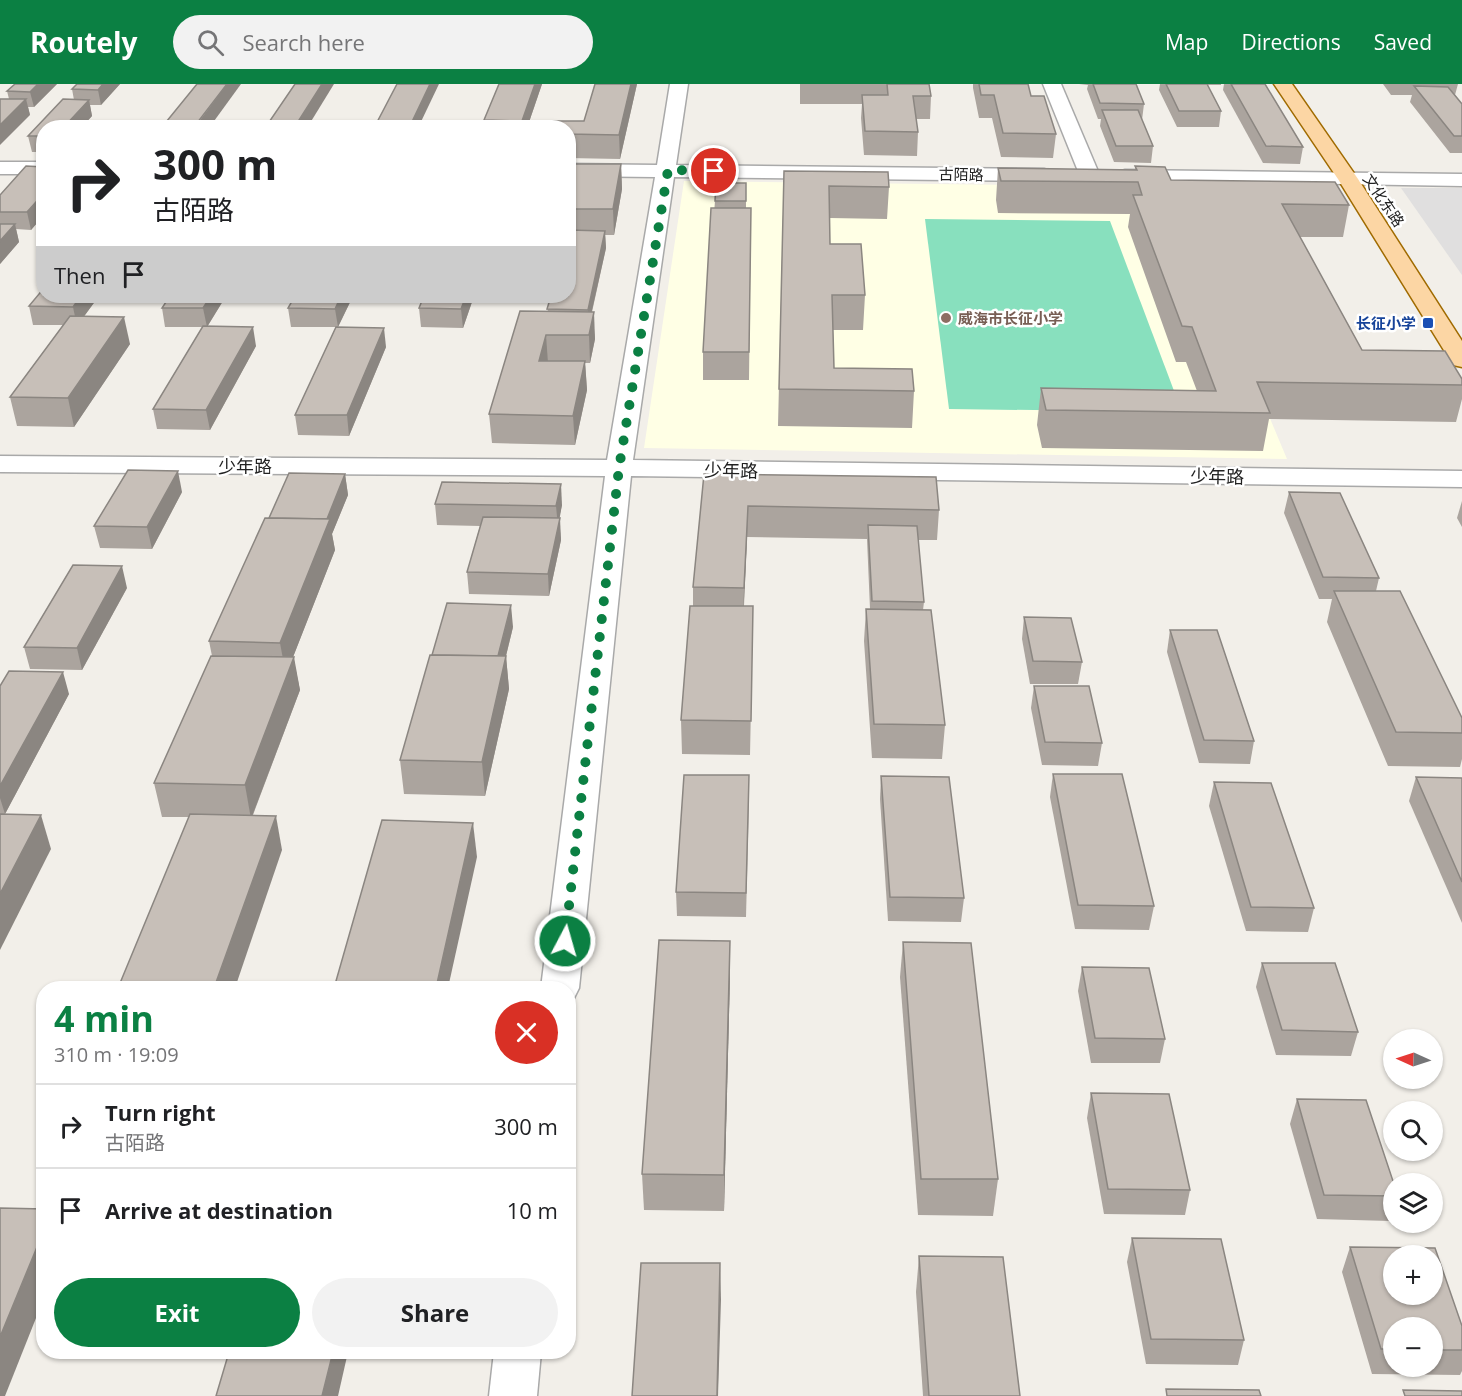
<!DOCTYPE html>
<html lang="en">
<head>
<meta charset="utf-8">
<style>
  body { margin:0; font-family:"Open Sans","Noto Sans SC",sans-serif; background:#f2f2f2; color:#202124; height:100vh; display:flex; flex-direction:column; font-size:22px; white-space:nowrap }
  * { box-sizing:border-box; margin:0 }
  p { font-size:20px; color:#757577 }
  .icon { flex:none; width:33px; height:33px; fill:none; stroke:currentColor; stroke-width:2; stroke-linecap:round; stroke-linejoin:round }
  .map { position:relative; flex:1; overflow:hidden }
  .drawer { position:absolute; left:36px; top:897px; width:540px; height:378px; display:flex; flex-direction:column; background:#fff; border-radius:24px; box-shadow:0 2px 4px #0004 }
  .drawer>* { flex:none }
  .top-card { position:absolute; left:36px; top:36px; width:540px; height:183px; border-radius:24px; box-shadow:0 2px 4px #0004; background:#fff; color:#202124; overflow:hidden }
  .needle { width:39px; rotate:273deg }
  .controls { position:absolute; left:1383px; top:945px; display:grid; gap:12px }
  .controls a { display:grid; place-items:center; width:60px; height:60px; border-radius:50%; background:#fff; box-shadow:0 2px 4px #0004; font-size:30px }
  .pin { position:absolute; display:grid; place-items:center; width:51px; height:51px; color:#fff; margin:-26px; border:3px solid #fff; border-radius:50%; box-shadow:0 2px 6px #0007 }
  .me { position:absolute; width:66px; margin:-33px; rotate:6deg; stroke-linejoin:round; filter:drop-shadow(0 0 4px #0008) }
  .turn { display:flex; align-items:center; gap:21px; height:126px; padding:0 18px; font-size:27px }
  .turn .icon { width:78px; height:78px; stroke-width:2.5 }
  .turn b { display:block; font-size:42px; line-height:51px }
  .then { display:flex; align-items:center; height:57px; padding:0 18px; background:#0003; gap:12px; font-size:22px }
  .round { display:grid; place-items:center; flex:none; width:63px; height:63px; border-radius:32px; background:#f2f2f2 }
  .head { display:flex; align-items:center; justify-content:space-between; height:102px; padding:0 18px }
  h1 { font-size:36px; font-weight:700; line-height:45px; color:#0b8043 }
  .action { display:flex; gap:12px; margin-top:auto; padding:12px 18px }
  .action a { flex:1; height:69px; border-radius:36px; background:#0b8043; color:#fff; font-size:24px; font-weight:700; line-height:69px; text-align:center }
  .action a+a { background:#f2f2f2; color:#202124 }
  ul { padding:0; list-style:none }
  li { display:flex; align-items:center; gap:18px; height:84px; padding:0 18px; border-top:2px solid #e0e0e0 }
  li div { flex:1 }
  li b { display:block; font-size:22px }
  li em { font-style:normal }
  header { display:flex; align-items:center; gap:36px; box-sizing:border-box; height:84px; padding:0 30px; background:#0b8043; color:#fff }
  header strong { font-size:28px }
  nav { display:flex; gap:33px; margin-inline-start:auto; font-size:21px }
  .search { width:420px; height:54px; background:#f2f2f2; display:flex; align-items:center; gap:15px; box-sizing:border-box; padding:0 21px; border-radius:33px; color:#757577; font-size:22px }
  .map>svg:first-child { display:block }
  .residential { fill:#e0dfdf }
  .education { fill:#ffffe5 }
  .pitch { fill:#88e0be }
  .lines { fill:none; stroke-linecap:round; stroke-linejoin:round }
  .minor-casing { stroke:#a9a9a9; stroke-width:3 }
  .tertiary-casing { stroke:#a9a9a9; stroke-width:3 }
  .primary-casing { stroke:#a06b00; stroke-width:3 }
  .minor { fill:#fff; fill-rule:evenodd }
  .tertiary { fill:#fff; fill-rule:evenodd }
  .primary { fill:#fcd6a4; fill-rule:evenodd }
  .wall { fill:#aba49e; fill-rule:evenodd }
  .shaded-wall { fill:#8b8681 }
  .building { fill:#c7bfb8; stroke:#8b8681; stroke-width:1.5; fill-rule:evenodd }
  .route { stroke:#0b8043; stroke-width:10; stroke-dasharray:0 18 }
  .education-dot { fill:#8d6e63; stroke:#fff; stroke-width:2 }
  .transit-dot { fill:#1a4fb4; stroke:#fff; stroke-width:2 }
  .labels { text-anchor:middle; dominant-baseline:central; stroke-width:5; stroke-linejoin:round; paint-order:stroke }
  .far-street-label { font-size:15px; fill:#222; stroke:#fff }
  .far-education-label { font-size:15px; font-weight:bold; fill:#785e54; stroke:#fff; text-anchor:start }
  .far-transit-label { font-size:15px; font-weight:bold; fill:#164399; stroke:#fff; text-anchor:end }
  .street-label { font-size:18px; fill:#222; stroke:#fff }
</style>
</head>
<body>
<header>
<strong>Routely</strong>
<div class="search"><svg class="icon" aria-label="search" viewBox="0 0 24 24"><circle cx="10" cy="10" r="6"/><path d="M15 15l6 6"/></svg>Search here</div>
<nav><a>Map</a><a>Directions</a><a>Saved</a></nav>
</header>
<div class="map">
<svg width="1462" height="1312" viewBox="0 0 1462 1312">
  <rect width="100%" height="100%" fill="#f2efe9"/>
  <polygon class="residential" points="1401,104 1462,104 1462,191"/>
  <polygon class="education" points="684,97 1173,103 1287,375 644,364"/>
  <polygon class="pitch" points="925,135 1110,137 1182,328 949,325"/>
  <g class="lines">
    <g class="minor-casing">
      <polygon id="minor" points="1043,0 1061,0 1100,92 1097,96 1083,96 1080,92"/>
    </g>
    <g class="tertiary-casing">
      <g id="tertiary">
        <polygon points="670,0 688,0 676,81 1044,85 1051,87 1054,91 1051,95 1044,97 674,93 633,376 1462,387 1462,403 631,392 579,904 574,914 568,915 568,904 541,904 605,392 0,388 0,372 607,376 655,93 568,92 568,80 657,81"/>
        <rect x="0" y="78" width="44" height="12"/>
        <polygon points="1125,86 1462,90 1462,102 1118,96 1115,92 1118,88"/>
        <polygon points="494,1268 541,1268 537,1312 489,1312"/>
      </g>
    </g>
    <g class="primary-casing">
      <polygon id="primary" points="1274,0 1292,0 1358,95 1462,257 1462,283 1453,281 1450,276 1338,95"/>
    </g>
    <use href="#minor" class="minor"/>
    <use href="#tertiary" class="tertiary"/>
    <use href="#primary" class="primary"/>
  </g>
  <g class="wall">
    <polygon points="57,0 34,23 28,23 30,31 9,15 7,7"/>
    <polygon points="120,0 101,21 90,21 92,32 81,44 44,44 44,68 32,68 28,52 74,16 72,5"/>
    <polygon points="499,0 542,0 527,44 485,44 484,36"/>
    <polygon points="595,0 637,0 620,75 568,74 568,44 584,37"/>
    <polygon points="800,0 929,0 931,12 930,35 916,35 918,48 917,72 864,71 861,34 862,20 800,20"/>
    <polygon points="973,0 1028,0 1031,12 1056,50 1053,74 1001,73 992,34 979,34 973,4"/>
    <polygon points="1079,0 1136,0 1144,20 1142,36 1153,62 1151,79 1114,78 1100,42 1101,35 1098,35 1087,5 1088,1"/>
    <polygon points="1160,0 1221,0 1221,1 1207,1 1221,27 1219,43 1177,43 1159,6"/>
    <polygon points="1224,0 1265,0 1303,63 1300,80 1263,79 1223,6"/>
    <polygon points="1383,0 1458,0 1455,11 1462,20 1462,69 1450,69 1410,18 1412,11 1391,11"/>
    <polygon points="568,80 621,80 622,105 614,151 605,151 606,164 592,228 595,255 590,279 585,279 587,306 575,361 492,359 489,330 548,227 547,225 568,212"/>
    <polygon points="1135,82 1171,96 1349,121 1343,153 1300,153 1362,266 1462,295 1462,315 1456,338 1269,335 1263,367 1042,364 1037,341 1041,304 1197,307 1186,278 1176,278 1128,143 1130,130 998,129 996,116 998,84 1135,86"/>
    <polygon points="44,83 44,131 31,146 16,145 19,158 0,180 0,111"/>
    <polygon points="784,87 889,103 887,135 830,134 830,160 865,211 863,246 833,246 834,284 914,307 912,344 778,342"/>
    <polygon points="746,99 746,124 751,124 749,296 703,296 703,268 715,117"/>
    <polygon points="44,212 99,212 84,232 130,260 74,343 17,342 10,313 63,241 33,241 29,222"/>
    <polygon points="226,212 207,243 256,262 210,346 157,345 153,325 203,243 165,243 162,224"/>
    <polygon points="353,212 338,243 386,263 349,352 298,351 295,331 336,243 291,243 288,224"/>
    <polygon points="474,212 463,244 421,243 419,224"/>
    <polygon points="345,390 348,411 332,450 335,466 293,573 300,606 253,731 282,766 189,733 162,733 154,699 212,572 209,557 269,434"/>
    <polygon points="704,390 939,426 937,456 918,456 924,518 923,526 945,641 942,675 872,674 864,557 866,525 870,525 867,455 747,453 744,522 753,522 750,671 682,670 681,636 693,522 693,503"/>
    <polygon points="182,408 152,465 100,464 94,442"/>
    <polygon points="1289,408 1379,494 1376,507 1462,634 1462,675 1460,683 1388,682 1327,538 1332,515 1319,515 1284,429"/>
    <polygon points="1462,417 1462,443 1457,434"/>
    <polygon points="435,420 562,421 559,434 561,456 549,512 469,510 467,488 480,442 437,441"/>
    <polygon points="127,504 82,586 30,585 24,563"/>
    <polygon points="1024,533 1082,578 1078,600 1030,600 1022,555"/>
    <polygon points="513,543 506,572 509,605 485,712 404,710 400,676"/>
    <polygon points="1170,546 1254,657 1250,680 1199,679 1167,568"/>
    <polygon points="0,602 69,610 5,730 0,730"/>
    <polygon points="1034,602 1102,659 1098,682 1042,681 1031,624"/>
    <polygon points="1053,690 1154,822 1149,846 1075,845 1050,713"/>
    <polygon points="881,692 964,814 961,838 888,837 880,715"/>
    <polygon points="1416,693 1462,694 1462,839 1409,717"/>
    <polygon points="1214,698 1314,824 1308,848 1246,847 1209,722"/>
    <polygon points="749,715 746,833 677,832 676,808"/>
    <polygon points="903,858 998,1095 993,1132 918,1131 900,893"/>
    <polygon points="1262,879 1358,948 1351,972 1276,971 1256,903"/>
    <polygon points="1082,883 1165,955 1160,979 1091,979 1078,907"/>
    <polygon points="730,892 724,1127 644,1126 642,1090"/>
    <polygon points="1091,1009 1190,1106 1185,1131 1104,1130 1087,1034"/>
    <polygon points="1297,1015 1394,1100 1394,1127 1390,1137 1317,1135 1290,1040"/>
    <polygon points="1132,1154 1244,1256 1238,1281 1146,1280 1127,1178"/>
    <path d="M1350 1163 1462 1242V1287L1460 1291 1372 1290 1342 1188ZM1394 1244H1432V1282H1394Z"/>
    <polygon points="919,1172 1020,1312 923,1312 916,1208"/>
  </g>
  <g class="shaded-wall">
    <polygon points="38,0 57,0 34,23 30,8"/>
    <polygon points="103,0 120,0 101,21 98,6"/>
    <polygon points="227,0 241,0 209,44 194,44"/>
    <polygon points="322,0 334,0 307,44 294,44"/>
    <polygon points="430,0 439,0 418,44 409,44"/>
    <polygon points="535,0 542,0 527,44 523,44 522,37"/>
    <polygon points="631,0 637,0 620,75 619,51"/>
    <polygon points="26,15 30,31 0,61 0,41"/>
    <polygon points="89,16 92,32 81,44 63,44"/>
    <polygon points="621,80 622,105 614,151 613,125"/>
    <polygon points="44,109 44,131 31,146 27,128"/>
    <polygon points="15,140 19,158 0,180 0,157"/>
    <polygon points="605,147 606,164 588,244 588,226"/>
    <polygon points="81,212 99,212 77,242 73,223"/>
    <polygon points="211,212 226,212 207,243 203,224"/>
    <polygon points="341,212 353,212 338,243 335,225"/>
    <polygon points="466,212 474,212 463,244 461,225"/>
    <polygon points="594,228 595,255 590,279 589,251"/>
    <polygon points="124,233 130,260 74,343 68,314"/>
    <polygon points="253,243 256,262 210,346 206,326"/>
    <polygon points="384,244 386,263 349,352 347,331"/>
    <polygon points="546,251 548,279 539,277"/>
    <polygon points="585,277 587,306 575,361 573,332"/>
    <polygon points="178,387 182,408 152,465 147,443"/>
    <polygon points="345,390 348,411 332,450 335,466 286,591 280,559 326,436"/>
    <polygon points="561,400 562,421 558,443 556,422"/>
    <polygon points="748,422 747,453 743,536 744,504"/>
    <polygon points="560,434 561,456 549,512 548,490"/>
    <polygon points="122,482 127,504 82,586 77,564"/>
    <polygon points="511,521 513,543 500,596 498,573"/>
    <polygon points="506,572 509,605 485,712 482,678"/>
    <polygon points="294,573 300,606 251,735 245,701"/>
    <polygon points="63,588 69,610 5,730 0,714 0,702"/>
    <polygon points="41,731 51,765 0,866 0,810"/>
    <polygon points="276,732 282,766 235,904 214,904"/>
    <polygon points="473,739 477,773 448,904 436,904"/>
    <polygon points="730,857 730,892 724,1127 724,1091"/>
    <polygon points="44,1146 44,1214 5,1312 0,1312 0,1253"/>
    <polygon points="720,1179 721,1215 718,1312 717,1312"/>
    <polygon points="333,1268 348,1268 338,1312 322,1312"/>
  </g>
  <g class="building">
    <polygon points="15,0 38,0 30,8 7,7"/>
    <polygon points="77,0 103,0 98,6 72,5"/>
    <polygon points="197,0 227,0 194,43 162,43"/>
    <polygon points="295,0 322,0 294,44 265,44"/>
    <polygon points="397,0 430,0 409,44 374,44"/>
    <polygon points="499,0 535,0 522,37 484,36"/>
    <polygon points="595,0 631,0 619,51 568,50 568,44 549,44 551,37 584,37"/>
    <polygon points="887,0 929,0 931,12 913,12 918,48 865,47 862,11 888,11"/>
    <polygon points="979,0 1028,0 1031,12 1044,12 1056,50 1003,49 994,11 981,11"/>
    <polygon points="1093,0 1136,0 1144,20 1100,19"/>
    <polygon points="1166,0 1207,0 1221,27 1179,27"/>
    <polygon points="1231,0 1265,0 1303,63 1266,62"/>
    <polygon points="1414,2 1448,3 1462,20 1462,52 1454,52"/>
    <polygon points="0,15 26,15 0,41"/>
    <polygon points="63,15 89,16 63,44 44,44 44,52 28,52"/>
    <polygon points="1102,26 1138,26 1153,62 1116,62"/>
    <polygon points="568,80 621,80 613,125 568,125"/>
    <polygon points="26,82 44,83 44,109 27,128 0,128 0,111"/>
    <polygon points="1135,82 1165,83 1171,96 1335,98 1349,121 1282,120 1362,266 1445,267 1462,295 1462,301 1257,298 1270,329 1046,326 1041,304 1216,307 1192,243 1182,242 1133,111 1142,111 1138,98 1001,97 998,84 1137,86"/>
    <polygon points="784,87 888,88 889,103 829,102 830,160 861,160 865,211 832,211 834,284 912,285 914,307 779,305"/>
    <polygon points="716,99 746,99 746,117 715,117"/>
    <polygon points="711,124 751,124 749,268 703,268"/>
    <polygon points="0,140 15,140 0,157"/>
    <polygon points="569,146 605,147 588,226 547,225 551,212 568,212"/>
    <polygon points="44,204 44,212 81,212 73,223 29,222"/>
    <polygon points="170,212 211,212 203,224 162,224"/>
    <polygon points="295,212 341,212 335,225 288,224"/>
    <polygon points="424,212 466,212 461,225 419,224"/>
    <polygon points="520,227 594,228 589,251 546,251 539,277 585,277 573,332 489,330"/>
    <polygon points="70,232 124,233 68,314 10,313"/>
    <polygon points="203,242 253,243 206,326 153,325"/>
    <polygon points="336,243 384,244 347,331 295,331"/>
    <polygon points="128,386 178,387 147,443 94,442"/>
    <polygon points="289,389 345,390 327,435 269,434"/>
    <polygon points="704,390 936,393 939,426 748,422 744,504 693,503"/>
    <polygon points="442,398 561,400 556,422 435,420"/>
    <polygon points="1289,408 1340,409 1379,494 1323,493"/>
    <polygon points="483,433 560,434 548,490 467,488"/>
    <polygon points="265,434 330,435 280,559 209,557"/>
    <polygon points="868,441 917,442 924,518 872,517"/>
    <polygon points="73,481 122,482 77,564 24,563"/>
    <polygon points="1334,507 1400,507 1462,634 1462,649 1396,648"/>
    <polygon points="447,519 511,521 498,572 432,571"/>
    <polygon points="690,522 753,522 751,637 681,636"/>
    <polygon points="866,525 931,526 945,641 874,640"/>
    <polygon points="1024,533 1071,534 1082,578 1033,577"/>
    <polygon points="1170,546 1217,546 1254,657 1204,656"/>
    <polygon points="430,571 506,572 482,678 400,676"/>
    <polygon points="211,572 294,573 245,701 154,699"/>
    <polygon points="9,587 63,588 0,702 0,602"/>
    <polygon points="1034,602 1089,602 1102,659 1045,658"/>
    <polygon points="1053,690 1122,690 1154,822 1078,821"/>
    <polygon points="684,691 749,691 746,809 676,808"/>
    <polygon points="881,692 949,693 964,814 890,813"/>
    <polygon points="1416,693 1462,694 1462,798"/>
    <polygon points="1214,698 1271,699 1314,824 1251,823"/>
    <polygon points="0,730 41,731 0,810"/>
    <polygon points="190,730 276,732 214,904 118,904"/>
    <polygon points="382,736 473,739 436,904 334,904"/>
    <polygon points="659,856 730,857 724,1091 642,1090"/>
    <polygon points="903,858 971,859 998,1095 921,1095"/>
    <polygon points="1262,879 1335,879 1358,948 1282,946"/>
    <polygon points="1082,883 1149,884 1165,955 1095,954"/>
    <polygon points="1091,1009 1169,1010 1190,1106 1108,1105"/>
    <polygon points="1297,1015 1366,1016 1394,1100 1394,1112 1324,1111"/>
    <polygon points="0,1124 44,1125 44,1146 0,1253"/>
    <polygon points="1132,1154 1221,1155 1244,1256 1151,1255"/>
    <path d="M1350 1163 1435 1164 1462 1242V1266H1432V1244H1394V1265H1381ZM1394 1172H1432V1210H1394Z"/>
    <polygon points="919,1172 1003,1173 1020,1312 929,1312"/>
    <polygon points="641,1179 720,1179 717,1312 632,1312"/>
    <polygon points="229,1268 333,1268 322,1312 216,1312"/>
    <polygon points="1166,1305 1259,1306 1261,1312 1167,1312"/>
    <polygon points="1403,1306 1462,1307 1462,1312 1405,1312"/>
  </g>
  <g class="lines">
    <polyline class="route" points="565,857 619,384 668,86 714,87"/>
  </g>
  <circle class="education-dot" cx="946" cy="234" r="6"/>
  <rect class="transit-dot" x="1422" y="233" width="12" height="12" rx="3"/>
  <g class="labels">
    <g class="far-street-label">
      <text transform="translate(961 90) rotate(1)">古陌路</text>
      <text transform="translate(1384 116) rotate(56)">文化东路</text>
    </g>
    <g class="far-education-label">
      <text x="958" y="234">威海市长征小学</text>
    </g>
    <g class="far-transit-label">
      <text x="1416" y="239">长征小学</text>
    </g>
    <g class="street-label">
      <text x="245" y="382">少年路</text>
      <text transform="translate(731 386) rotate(1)">少年路</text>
      <text transform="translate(1217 392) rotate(1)">少年路</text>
    </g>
  </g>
</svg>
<div class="controls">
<a><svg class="needle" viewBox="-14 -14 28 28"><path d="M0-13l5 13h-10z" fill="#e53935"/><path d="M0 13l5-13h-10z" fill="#757577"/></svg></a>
<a><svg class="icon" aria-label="search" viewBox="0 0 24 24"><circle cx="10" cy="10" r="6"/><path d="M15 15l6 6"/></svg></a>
<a><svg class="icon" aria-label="layers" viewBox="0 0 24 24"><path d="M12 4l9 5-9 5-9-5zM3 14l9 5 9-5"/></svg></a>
<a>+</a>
<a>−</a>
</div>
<div class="pin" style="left:714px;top:87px;background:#d93025"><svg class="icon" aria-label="arrive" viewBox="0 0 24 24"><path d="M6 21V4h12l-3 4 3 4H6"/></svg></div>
<svg class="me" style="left:565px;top:857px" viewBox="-20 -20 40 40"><circle r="17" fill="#0b8043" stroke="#fff" stroke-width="3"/><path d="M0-11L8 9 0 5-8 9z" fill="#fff"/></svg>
<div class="top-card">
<div class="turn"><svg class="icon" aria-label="right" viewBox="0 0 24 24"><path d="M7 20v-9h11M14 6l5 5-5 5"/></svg><div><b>300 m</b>古陌路</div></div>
<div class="then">Then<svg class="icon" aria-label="arrive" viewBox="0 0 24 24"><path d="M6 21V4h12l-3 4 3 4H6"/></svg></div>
</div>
<section class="drawer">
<div class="head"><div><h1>4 min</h1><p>310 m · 19:09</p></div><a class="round" style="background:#d93025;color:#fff"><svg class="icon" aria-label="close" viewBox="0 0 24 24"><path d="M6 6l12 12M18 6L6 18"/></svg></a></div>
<ul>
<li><svg class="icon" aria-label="right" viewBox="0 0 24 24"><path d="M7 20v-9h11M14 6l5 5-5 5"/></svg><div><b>Turn right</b><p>古陌路</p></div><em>300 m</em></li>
<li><svg class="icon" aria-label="arrive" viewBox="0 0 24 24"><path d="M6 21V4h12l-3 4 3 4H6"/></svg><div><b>Arrive at destination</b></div><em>10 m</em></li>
</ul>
<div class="action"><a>Exit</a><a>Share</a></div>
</section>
</div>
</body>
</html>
